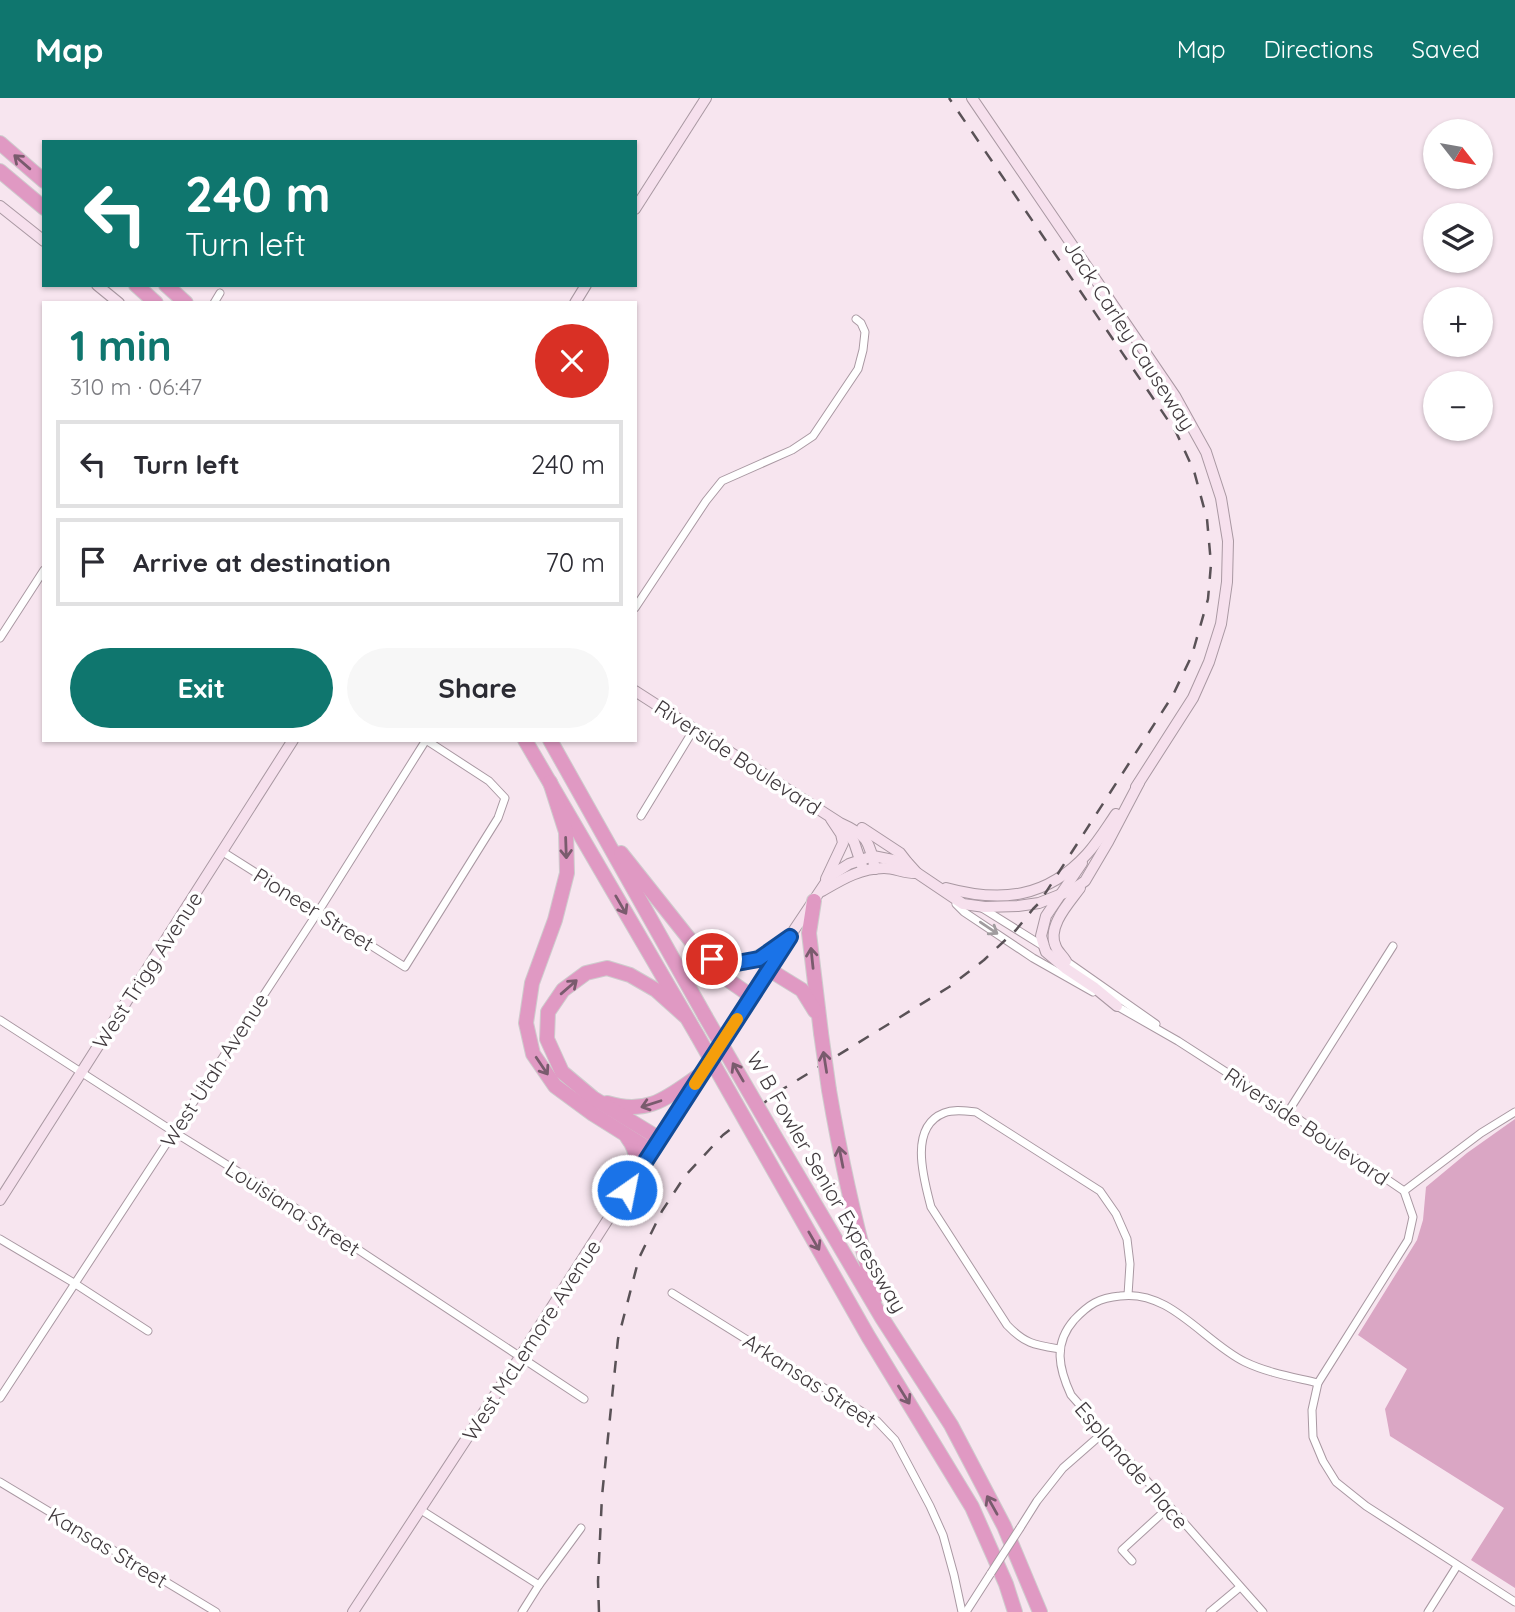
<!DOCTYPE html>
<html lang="en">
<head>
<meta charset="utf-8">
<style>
  body { margin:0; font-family:Quicksand,sans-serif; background:#f7f7f7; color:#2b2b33; height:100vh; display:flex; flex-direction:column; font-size:26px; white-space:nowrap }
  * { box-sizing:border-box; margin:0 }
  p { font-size:23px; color:#7c7c81 }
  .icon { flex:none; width:38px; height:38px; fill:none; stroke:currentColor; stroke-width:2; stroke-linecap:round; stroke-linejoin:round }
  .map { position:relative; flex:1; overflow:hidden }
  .sheet { position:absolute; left:42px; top:203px; width:595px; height:441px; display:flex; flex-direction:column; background:#fff; border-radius:0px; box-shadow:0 2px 5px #0004 }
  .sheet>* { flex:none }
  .hud { position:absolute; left:42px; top:42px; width:595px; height:147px; border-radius:0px; box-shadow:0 2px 5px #0004; background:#0f766e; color:#fff; overflow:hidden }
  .needle { width:46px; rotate:121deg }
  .controls { position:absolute; left:1423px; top:21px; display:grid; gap:14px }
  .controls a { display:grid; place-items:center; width:70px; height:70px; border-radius:50%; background:#fff; box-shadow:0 2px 5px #0004; font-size:35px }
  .pin { position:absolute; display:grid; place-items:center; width:60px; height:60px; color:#fff; margin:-30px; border:4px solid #fff; border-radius:50%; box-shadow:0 2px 7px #0007 }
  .me { position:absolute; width:77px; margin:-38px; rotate:33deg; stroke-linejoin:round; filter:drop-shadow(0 0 5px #0008) }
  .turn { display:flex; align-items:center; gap:24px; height:147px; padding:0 28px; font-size:32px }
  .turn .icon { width:91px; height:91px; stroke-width:2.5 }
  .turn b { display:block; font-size:49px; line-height:60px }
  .round { display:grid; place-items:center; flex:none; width:74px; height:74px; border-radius:37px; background:#f7f7f7 }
  .head { display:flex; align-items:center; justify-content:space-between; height:119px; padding:0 28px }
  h1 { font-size:42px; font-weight:700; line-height:52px; color:#0f766e }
  .action { display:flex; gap:14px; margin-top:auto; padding:14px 28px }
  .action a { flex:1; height:80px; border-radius:42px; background:#0f766e; color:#fff; font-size:28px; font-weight:700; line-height:80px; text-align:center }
  .action a+a { background:#f7f7f7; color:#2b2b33 }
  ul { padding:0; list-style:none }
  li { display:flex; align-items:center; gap:21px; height:88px; margin:0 14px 10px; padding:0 14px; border:4px solid #e1e1e2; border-radius:0px }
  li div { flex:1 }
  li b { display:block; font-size:26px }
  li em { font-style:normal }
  header { display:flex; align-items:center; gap:42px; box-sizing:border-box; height:98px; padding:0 35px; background:#0f766e; color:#fff }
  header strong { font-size:33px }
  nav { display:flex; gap:38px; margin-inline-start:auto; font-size:24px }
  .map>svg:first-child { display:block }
  .green { fill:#daa6c4 }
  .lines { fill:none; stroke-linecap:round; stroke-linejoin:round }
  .street-casing { stroke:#a998a2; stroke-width:9 }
  .secondary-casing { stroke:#a998a2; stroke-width:12 }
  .highway-casing { stroke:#cecccd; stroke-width:16 }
  .street { stroke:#fff; stroke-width:7 }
  .secondary { stroke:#f6e0ed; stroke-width:10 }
  .highway { stroke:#e099c3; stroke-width:14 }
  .rail { stroke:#5a5257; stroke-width:2.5; stroke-dasharray:12 12; stroke-linecap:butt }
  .street-bridge-casing { stroke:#a998a2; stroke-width:9; stroke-linecap:butt }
  .highway-bridge-casing { stroke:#cecccd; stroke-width:16; stroke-linecap:butt }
  .street-bridge { stroke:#fff; stroke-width:7 }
  .highway-bridge { stroke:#e099c3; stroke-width:14 }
  .oneway { stroke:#795b6d }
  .oneway2 { stroke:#a09c9e }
  .route-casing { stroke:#114b97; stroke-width:18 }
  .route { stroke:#1a73e8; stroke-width:12 }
  .slow { stroke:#f59e0b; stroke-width:12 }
  .labels { text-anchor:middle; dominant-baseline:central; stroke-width:7; stroke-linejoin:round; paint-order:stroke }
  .street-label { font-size:21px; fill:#413a3e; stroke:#fff }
</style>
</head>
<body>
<header>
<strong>Map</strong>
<nav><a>Map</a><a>Directions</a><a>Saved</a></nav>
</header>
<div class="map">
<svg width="1515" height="1514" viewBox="0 0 1515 1514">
  <rect width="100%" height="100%" fill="#f7e5ef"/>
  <polygon class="green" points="1515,1021 1515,1490 1471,1462 1504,1410 1390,1338 1385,1311 1407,1271 1358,1237 1417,1142 1423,1122 1426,1089 1467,1055"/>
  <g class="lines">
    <g class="street-casing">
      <g id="street">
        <polyline points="214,205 220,195"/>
        <polyline points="635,510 706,403 722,383 792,352 813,338 858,271 863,252 865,234 861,225 856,221"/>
        <polyline points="0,540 44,472"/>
        <polyline points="641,718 694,631"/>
        <polyline points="223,754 405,869 498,720 505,700 489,683 426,642"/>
        <polyline points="956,806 964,814 1033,860 1093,894"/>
        <polyline points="982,810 1043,848"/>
        <polyline points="1062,860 1156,926"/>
        <polyline points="1115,907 1178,943 1288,1014 1404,1093 1413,1119 1408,1142 1318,1285 1312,1312 1313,1339 1323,1363 1336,1384 1366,1408 1515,1504"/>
        <polyline points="0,922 174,1034 274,1096 584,1301"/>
        <polyline points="1288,1014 1393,848"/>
        <polyline points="1404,1093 1481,1035 1515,1014"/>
        <polyline points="0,1141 74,1185 148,1233"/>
        <polyline points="672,1195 877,1323 895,1342 930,1408 943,1437 954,1477 962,1514"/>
        <path d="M1060 1251C1035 1247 1025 1246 1007 1227L931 1109C924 1082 908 1029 944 1015 954 1011 965 1013 976 1014L1100 1093 1116 1116 1127 1141 1130 1166 1128 1197"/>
        <polyline points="0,1300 318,814 426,642"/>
        <polyline points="0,1384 216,1514"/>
        <polyline points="421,1412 539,1487"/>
        <polyline points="1020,1430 1037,1403 1063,1370 1104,1334"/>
        <polyline points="1132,1463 1122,1452 1169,1409"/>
        <polyline points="522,1514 539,1487 581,1430"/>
        <polyline points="966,1514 991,1475"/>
        <polyline points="1210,1514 1240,1489"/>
        <path d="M1263 1514 1071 1297C1059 1271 1053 1246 1074 1222 1089 1206 1099 1200 1120 1198 1170 1191 1204 1244 1245 1264 1268 1275 1293 1279 1318 1285"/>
        <polyline points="1428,1514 1457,1468"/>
      </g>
    </g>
    <g class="secondary-casing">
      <g id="secondary">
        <polyline points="972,0 1175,298 1206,354 1221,400 1228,443 1227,484 1221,526 1209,564 1193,600 1136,689"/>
        <polyline points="0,108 44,143"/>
        <polyline points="635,111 706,0"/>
        <polyline points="97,187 119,205"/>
        <polyline points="575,205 586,187"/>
        <path d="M635 593 840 725C867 737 869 742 875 771"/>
        <polyline points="842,727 854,744 862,768"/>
        <polyline points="862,730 900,755 907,764"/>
        <polyline points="1082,765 1046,818 1041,838 1044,848 1046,854 1065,870 1095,890 1117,908"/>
        <polyline points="826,781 843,745 841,736 831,721"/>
        <path d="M946 790C1001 805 1047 800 1087 756 1098 744 1107 729 1116 716"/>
        <path d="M822 793C841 782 860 770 884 770 895 770 906 776 917 775"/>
        <path d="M1066 863C1063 858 1058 854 1056 849 1046 829 1069 805 1080 790"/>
        <polyline points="0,1102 293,642"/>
        <polyline points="353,1514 520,1259 768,871 830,778 849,766 873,758 908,765 917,775 963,806 985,809 1018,808 1039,805 1072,792 1085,783 1108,744 1139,685"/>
      </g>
    </g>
    <g class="highway-casing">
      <g id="highway">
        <polyline points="0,45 44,83"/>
        <polyline points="0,73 44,110"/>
        <polyline points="136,187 156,205"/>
        <polyline points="166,187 186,205"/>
        <polyline points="525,642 697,937"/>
        <polyline points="550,642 705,918"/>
        <polyline points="550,684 566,734 567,775 555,822 532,885 526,925 533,956 555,988 593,1016 652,1053"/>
        <polyline points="621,755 714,872 751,898"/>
        <polyline points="814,803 809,835 821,935"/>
        <path d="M704 854C737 879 761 859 790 839"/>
        <polyline points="768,871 802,892 815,913"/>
        <path d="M829 992C841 1062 856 1131 876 1199"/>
        <path d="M607 1005C649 1018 669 998 701 976"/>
        <polyline points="770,1030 882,1220 951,1327 1004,1428 1040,1514"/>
        <polyline points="660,1041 593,1000 562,974 547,941 548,914 563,892 586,875 607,870 630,877 656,892 685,918"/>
        <polyline points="756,1041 868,1238 972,1409 1006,1486 1015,1514"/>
        <path d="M627 1092C636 1071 642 1059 627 1039"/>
      </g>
    </g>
    <use href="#street" class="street"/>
    <use href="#secondary" class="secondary"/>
    <use href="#highway" class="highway"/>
    <polyline class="rail" points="599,1514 598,1483 602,1398 618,1241 639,1160 662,1113 685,1078 723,1037 778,994 949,889 984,862 1016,832 1033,811 1039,805 1173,597 1192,557 1208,501 1211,466 1207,421 1194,373 1176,334 949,0"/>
    <g class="street-bridge-casing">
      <polyline id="street-bridge" points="991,1475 1020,1430"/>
    </g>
    <g class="highway-bridge-casing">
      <g id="highway-bridge">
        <polyline points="705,918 770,1030"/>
        <polyline points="821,935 829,992"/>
        <polyline points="697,937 756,1041"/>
      </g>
    </g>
    <use href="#street-bridge" class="street-bridge"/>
    <use href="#highway-bridge" class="highway-bridge"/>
  </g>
  <defs><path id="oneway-shaft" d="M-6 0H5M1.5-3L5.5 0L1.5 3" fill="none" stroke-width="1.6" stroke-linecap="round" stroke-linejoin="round" transform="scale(1.75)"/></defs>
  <g class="oneway">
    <use href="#oneway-shaft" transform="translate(22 64) rotate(-139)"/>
    <use href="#oneway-shaft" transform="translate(566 750) rotate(88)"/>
    <use href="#oneway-shaft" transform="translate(621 807) rotate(60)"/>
    <use href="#oneway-shaft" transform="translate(812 860) rotate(-96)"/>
    <use href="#oneway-shaft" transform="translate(569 889) rotate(-41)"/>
    <use href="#oneway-shaft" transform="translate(825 964) rotate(-99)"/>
    <use href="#oneway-shaft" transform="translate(542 968) rotate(56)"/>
    <use href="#oneway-shaft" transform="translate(738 974) rotate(-120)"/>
    <use href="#oneway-shaft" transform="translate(651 1006) rotate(162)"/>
    <use href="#oneway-shaft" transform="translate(841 1059) rotate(-101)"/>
    <use href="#oneway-shaft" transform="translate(814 1143) rotate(60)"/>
    <use href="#oneway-shaft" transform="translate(904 1297) rotate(58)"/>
    <use href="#oneway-shaft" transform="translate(992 1407) rotate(-119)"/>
  </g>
  <use class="oneway2" href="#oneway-shaft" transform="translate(989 830) rotate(34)"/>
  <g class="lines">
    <g class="route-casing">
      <polyline id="route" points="627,1092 790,839 759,861 731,866 712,861"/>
    </g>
    <use href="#route" class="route"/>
    <polyline class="slow" points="695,986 737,921"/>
  </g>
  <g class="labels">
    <g class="street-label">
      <text transform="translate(1130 237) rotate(57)">Jack Carley Causeway</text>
      <text transform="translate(738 659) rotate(33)">Riverside Boulevard</text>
      <text transform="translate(314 811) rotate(32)">Pioneer Street</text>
      <text transform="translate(147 872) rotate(-57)">West Trigg Avenue</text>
      <text transform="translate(214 972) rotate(-57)">West Utah Avenue</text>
      <text transform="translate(1307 1028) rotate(34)">Riverside Boulevard</text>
      <text transform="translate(827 1084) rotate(60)">W B Fowler Senior Expressway</text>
      <text transform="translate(293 1110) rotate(33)">Louisiana Street</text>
      <text transform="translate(531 1242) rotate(-57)">West McLemore Avenue</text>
      <text transform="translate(810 1282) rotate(33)">Arkansas Street</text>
      <text transform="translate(1132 1367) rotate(49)">Esplanade Place</text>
      <text transform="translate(108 1449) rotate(31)">Kansas Street</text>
    </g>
  </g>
</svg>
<div class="controls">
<a><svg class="needle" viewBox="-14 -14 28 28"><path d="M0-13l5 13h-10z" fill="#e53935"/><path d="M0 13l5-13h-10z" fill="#7c7c81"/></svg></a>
<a><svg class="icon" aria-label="layers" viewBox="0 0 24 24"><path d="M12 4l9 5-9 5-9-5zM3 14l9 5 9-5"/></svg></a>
<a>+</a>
<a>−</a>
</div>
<div class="pin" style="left:712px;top:861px;background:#d93025"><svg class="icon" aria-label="arrive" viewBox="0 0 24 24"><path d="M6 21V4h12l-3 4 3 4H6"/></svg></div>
<svg class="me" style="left:627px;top:1092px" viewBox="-20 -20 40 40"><circle r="17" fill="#1a73e8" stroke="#fff" stroke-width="3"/><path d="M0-11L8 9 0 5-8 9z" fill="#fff"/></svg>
<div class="hud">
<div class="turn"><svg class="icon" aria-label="left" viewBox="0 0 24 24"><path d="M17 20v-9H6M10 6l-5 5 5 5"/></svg><div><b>240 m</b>Turn left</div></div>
</div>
<section class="sheet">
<div class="head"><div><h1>1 min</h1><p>310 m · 06:47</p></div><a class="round" style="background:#d93025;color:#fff"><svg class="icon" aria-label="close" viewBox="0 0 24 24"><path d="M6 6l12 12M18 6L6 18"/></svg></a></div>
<ul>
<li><svg class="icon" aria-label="left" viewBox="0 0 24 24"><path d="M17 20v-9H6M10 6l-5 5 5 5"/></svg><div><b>Turn left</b></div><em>240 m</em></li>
<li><svg class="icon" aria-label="arrive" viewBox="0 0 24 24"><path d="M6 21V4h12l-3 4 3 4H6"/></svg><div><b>Arrive at destination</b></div><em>70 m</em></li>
</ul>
<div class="action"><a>Exit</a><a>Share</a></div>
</section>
</div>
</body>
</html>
